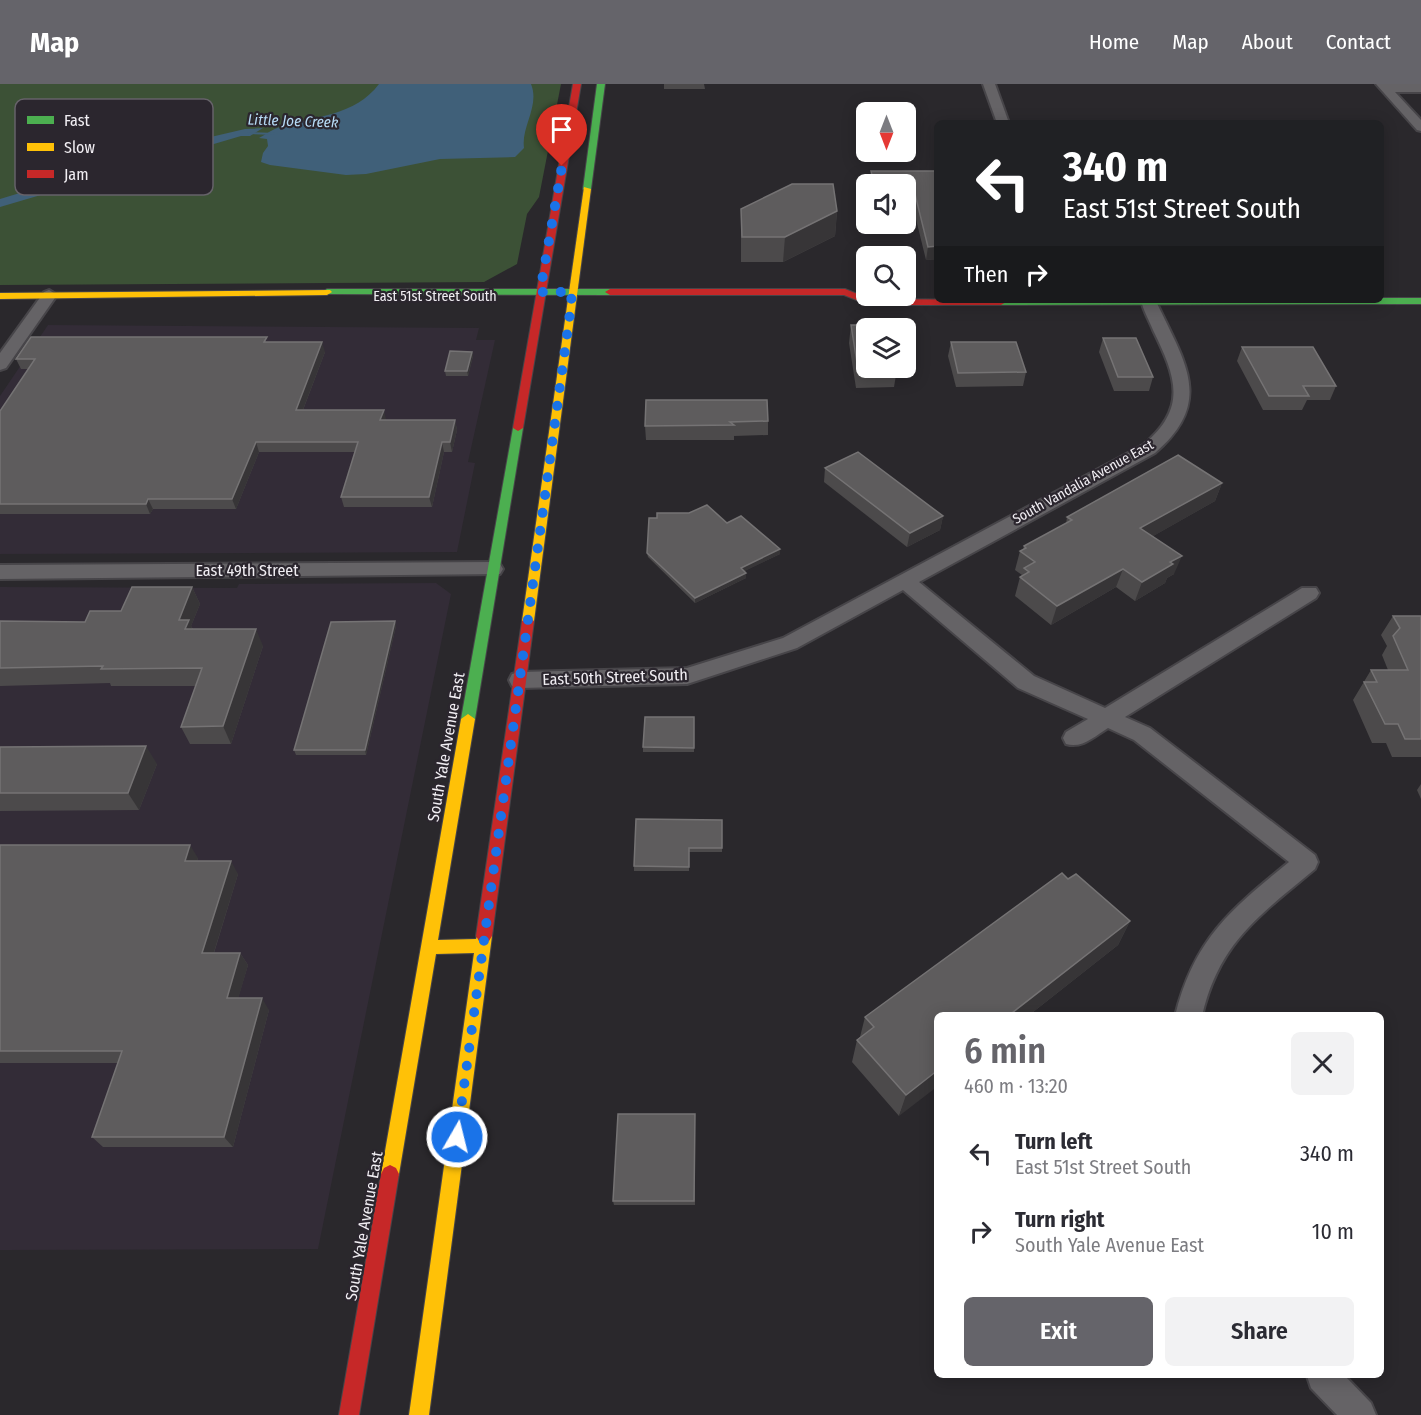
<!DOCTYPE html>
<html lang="en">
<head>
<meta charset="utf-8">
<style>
  body { margin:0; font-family:"Fira Sans Condensed",sans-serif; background:#f2f2f3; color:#2b2b33; height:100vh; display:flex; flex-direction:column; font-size:22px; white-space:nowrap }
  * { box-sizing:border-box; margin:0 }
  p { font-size:20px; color:#7c7c81 }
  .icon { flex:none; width:33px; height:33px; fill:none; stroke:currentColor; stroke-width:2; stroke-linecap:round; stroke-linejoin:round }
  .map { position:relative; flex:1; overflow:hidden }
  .side { position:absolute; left:934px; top:928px; width:450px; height:366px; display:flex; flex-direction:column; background:#fff; border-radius:9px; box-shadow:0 3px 15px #0003 }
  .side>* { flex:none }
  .banner { position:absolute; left:934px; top:36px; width:450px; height:183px; border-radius:9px; box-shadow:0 3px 15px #0003; background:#202124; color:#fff; overflow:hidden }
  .needle { width:39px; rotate:180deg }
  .fabs { position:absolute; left:856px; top:18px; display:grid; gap:12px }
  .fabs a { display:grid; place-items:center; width:60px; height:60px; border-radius:9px; background:#fff; box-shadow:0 3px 15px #0003; font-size:30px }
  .pin { position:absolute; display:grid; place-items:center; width:51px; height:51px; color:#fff; margin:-62px -26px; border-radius:50% 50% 50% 0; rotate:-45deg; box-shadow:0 0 6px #0007 }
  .pin .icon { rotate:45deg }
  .me { position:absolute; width:66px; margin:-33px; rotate:8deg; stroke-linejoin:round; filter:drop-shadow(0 0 4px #0008) }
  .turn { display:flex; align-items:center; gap:21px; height:126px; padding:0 30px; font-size:27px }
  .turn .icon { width:78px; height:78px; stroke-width:2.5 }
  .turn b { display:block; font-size:42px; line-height:51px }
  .then { display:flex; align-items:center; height:57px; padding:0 30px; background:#0003; gap:12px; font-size:22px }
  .round { display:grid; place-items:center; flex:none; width:63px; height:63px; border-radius:9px; background:#f2f2f3 }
  .summary { display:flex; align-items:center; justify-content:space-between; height:102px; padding:0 30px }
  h1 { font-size:36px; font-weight:600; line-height:45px; color:#65646a }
  .primary-button { display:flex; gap:12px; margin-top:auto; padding:12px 30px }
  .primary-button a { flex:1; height:69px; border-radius:9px; background:#65646a; color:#fff; font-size:24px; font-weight:600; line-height:69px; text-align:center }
  .primary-button a+a { background:#f2f2f3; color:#2b2b33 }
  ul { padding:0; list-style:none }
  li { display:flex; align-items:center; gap:18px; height:78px; padding:0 30px }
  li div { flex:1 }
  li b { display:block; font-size:22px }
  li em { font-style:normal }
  header { display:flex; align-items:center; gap:36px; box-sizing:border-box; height:84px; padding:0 30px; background:#65646a; color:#fff }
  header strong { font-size:28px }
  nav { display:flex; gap:33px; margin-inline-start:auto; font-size:21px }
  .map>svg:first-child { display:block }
  .built { fill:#332c37 }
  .green { fill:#3c5136 }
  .water { fill:#406079 }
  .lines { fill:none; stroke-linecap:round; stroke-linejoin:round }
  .stream { fill:#406079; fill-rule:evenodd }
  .street-casing { stroke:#474549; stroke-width:4 }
  .fast-casing { stroke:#474549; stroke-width:2 }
  .slow-casing { stroke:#474549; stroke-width:2 }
  .jam-casing { stroke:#474549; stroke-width:2 }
  .street { fill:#656366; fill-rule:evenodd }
  .fast { fill:#4caf50; fill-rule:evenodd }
  .slow { fill:#ffc107; fill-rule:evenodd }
  .jam { fill:#c62828; fill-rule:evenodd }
  .wall { fill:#4c4a4b }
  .shaded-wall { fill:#373537 }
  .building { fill:#5e5c5d; stroke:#757374; stroke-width:1.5 }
  .route { stroke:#1a73e8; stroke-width:10; stroke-dasharray:0 18 }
  .labels { text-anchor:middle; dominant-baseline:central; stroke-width:4.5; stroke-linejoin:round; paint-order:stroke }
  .far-street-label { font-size:14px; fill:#f1eef3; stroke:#2b262e }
  .far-water-label { font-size:15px; font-style:italic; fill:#b7dbf6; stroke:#2b262e }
  .street-label { font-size:16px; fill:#f1eef3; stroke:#2b262e }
  .key { fill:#2b262e; stroke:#666269; stroke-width:1.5 }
  .key-label { font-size:16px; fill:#f1eef3 }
</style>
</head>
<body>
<header>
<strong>Map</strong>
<nav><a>Home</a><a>Map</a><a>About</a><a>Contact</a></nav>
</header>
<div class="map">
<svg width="1421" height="1331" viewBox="0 0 1421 1331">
  <rect width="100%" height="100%" fill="#2a282c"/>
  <g class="built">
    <polygon points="48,241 479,244 476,256 495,256 468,378 475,379 457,468 0,470 0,312"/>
    <polygon points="436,499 451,510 318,1165 0,1166 0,503 237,504 239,500"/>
  </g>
  <polygon class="green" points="0,0 561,0 539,113 527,130 517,180 484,198 0,201"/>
  <g class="water">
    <path d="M379 0H531C540 22 521 42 524 64L515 73 440 75 366 90 346 91 270 81 261 78 263 69 268 62 267 55 259 54C266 50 273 45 280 43 315 32 355 32 379 0Z"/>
    <polygon points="263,44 250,52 241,52 0,123 0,115 185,59 245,45"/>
  </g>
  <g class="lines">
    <polygon class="stream" points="245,48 276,49 278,50 276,51 246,50 245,50"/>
    <g class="street-casing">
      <g id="street">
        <polygon points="983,0 995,0 1009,39 997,39"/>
        <polygon points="1376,0 1421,0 1421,8 1395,8 1421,36 1421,47 1417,46"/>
        <polygon points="49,206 57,211 6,284 0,286 0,269 44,208"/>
        <path d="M1141 216 1156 217C1183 276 1216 317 1155 369L919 498 1034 592 1105 624 1302 504H1316L1319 509 1316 514 1125 633 1150 644 1315 771 1318 778 1315 785C1260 831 1219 858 1202 932H1175C1194 855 1230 826 1289 778L1134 656 1108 644C1095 652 1082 665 1066 660L1063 654 1066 648 1088 635 1018 604 903 506 797 564 687 600 520 604 512 602 509 596 512 590 520 588 687 584 783 554 1143 361C1188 324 1176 293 1153 246 1149 236 1143 226 1141 216Z"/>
        <polygon points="493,478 500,480 503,485 500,490 0,495 0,481"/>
        <polygon points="1307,1292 1345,1292 1371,1319 1376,1331 1337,1331 1311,1304"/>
      </g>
    </g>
    <g class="fast-casing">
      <g id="fast">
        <polygon points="597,0 605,0 591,105 587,107 583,105"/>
        <polygon points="327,205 610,205 615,208 610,211 324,210 322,208"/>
        <polygon points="1382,214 1421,214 1421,220 1001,221 996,218 998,216"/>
        <polygon points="518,341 523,344 475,635 468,640 461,635 513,344"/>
      </g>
    </g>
    <g class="slow-casing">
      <g id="slow">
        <polygon points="584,103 591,105 534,537 528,541 522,537"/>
        <polygon points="330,206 332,208 327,211 0,215 0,209"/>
        <polygon points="468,630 475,635 438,856 476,855 479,847 484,845 489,847 492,852 429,1331 409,1331 474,869 436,870 399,1090 396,1096 390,1099 384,1096 381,1090 461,635"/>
      </g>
    </g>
    <g class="jam-casing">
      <g id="jam">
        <polygon points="573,0 581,0 523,344 518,347 513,344"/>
        <polygon points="845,205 870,215 1004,216 1006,218 1001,221 869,221 844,211 610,211 605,208 610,205"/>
        <polygon points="528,533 534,537 492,852 489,857 484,859 479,857 476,852 522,537"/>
        <polygon points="390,1081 396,1084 399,1090 359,1331 339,1331 381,1090 384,1084"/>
      </g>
    </g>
    <use href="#street" class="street"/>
    <use href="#fast" class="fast"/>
    <use href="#slow" class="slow"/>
    <use href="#jam" class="jam"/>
  </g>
  <g class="wall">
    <polygon points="664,0 704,0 705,5 664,5"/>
    <polygon points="871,87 938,87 938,175 926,176 913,123 906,123 906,100 870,100"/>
    <polygon points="741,125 837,127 835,152 783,178 741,178"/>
    <polygon points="851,241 897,285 894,303 856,304 849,259"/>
    <polygon points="1103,254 1153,293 1149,307 1114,307 1099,268"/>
    <polygon points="269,258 325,268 303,326 386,335 386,336 455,336 457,346 452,368 444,368 432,423 344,423 341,413 355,368 259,368 236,425 153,425 150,430 0,430 0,327 28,285 21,285 16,275"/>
    <polygon points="951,258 1026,288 1023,302 956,303 948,272"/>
    <polygon points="1242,263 1336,302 1330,316 1307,316 1302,326 1263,326 1237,277"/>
    <polygon points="472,268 473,272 468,292 446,292 445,287"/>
    <polygon points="646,316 768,337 768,351 734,352 734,356 646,356 645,342"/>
    <polygon points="825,384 943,432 940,446 907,463 824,398"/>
    <polygon points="1222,399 1215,417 1153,452 1174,490 1167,494 1165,499 1135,517 1116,503 1051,541 1015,512 1020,493 1022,491 1015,486 1020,467 1023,465 1024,462 1066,440 1067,433"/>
    <polygon points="727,439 780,470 744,487 746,489 746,494 695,519 648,473 647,469"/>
    <polygon points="192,503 200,520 191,542 193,545 263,562 231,660 190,660 181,643 196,602 111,602 110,599 0,602 0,537 85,538 121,527"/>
    <polygon points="1393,532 1421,532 1421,673 1392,673 1386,659 1372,659 1353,616 1371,586 1388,586 1382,571 1387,562 1381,551"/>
    <polygon points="395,537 396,542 366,671 296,671 294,666"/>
    <polygon points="694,633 694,668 643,668 643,663"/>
    <polygon points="0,663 157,680 139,726 0,727"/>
    <polygon points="1421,700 1421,715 1417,706"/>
    <polygon points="722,736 722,768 689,768 689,787 634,787 634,782"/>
    <polygon points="0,761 198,774 197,777 238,790 214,869 240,869 248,881 238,914 269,926 233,1063 103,1063 92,1053 118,979 0,979"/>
    <polygon points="1068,795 1130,837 1118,861 1028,932 938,932 899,1032 852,978 857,956 860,953 865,933"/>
    <polygon points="695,1030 695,1121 614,1121 613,1117"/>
  </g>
  <g class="shaded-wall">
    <polygon points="837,127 835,152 783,178 785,153"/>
    <polygon points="938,162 938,175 926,176 928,163"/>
    <polygon points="322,258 325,268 299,336 296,326"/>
    <polygon points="472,268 473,272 468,292 467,287"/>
    <polygon points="384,326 386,335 383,346 380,336"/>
    <polygon points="455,336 457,346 452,368 450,358"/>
    <polygon points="256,358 259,368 236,425 232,415"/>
    <polygon points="442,358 444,368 432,423 429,413"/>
    <polygon points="1222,399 1215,417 1134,463 1140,444"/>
    <polygon points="148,415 153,425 150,430 146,420"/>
    <polygon points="943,432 940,446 907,463 910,449"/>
    <polygon points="780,465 780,470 741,489 741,484"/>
    <polygon points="1182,472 1174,490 1167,494 1165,499 1135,517 1142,498 1170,478"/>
    <polygon points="1123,485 1116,503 1051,541 1057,522"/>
    <polygon points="746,489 746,494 695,519 695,514"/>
    <polygon points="192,503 200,520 191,542 197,554 193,563 179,536"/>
    <polygon points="395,537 396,542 366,671 365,666"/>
    <polygon points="256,545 263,562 231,660 223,642"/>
    <polygon points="146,662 157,680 139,726 128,709"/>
    <polygon points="190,761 198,774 193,790 185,777"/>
    <polygon points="231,777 238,790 210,881 202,869"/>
    <polygon points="1130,837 1118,861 1028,932 1008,932"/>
    <polygon points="240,869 248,881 235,926 227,914"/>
    <polygon points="262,914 269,926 233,1063 224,1053"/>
    <polygon points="938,986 938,1002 899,1032 906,1011"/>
  </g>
  <g class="building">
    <polygon points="871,87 938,87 938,162 928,163 915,110 906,110 906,100 874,100"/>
    <polygon points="792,100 833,100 837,127 785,153 742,153 741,125"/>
    <polygon points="851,241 888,241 889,244 867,244 867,284 896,284 897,285 858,285"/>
    <polygon points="31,253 267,253 264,258 322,258 296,326 384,326 380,336 455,336 450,358 442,358 429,413 341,413 358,358 256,358 232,415 148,415 146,420 0,420 0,327 35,275 16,275"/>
    <polygon points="1103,254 1136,254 1153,293 1118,293"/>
    <polygon points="951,258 1016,258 1026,288 958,289"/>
    <polygon points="1242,263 1313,263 1336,302 1303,302 1309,312 1269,312"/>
    <polygon points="450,267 472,268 467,287 445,287"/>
    <polygon points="646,316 767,316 768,337 730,338 734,341 645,342"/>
    <polygon points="858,368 943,432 910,449 825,384"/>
    <polygon points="1178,371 1222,399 1140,444 1182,472 1170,478 1173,480 1142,498 1123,485 1057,522 1020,493 1029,488 1024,484 1035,478 1020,467 1026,464 1024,462 1072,436 1067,433"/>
    <polygon points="707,421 727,439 741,432 780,465 741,484 746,489 695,514 647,469 649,434 657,434 657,429 689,429"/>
    <polygon points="132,503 192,503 179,536 189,536 185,545 256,545 223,642 181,643 202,584 101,585 103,582 0,584 0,537 85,538 90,527 121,527"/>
    <polygon points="1393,532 1421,532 1421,655 1405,655 1398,640 1385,640 1364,598 1377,598 1371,586 1408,586 1393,552 1400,544"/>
    <polygon points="395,537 365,666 294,666 331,538"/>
    <polygon points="645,633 694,633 694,664 643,663"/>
    <polygon points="146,662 128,709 0,709 0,663"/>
    <polygon points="636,735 722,736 722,764 689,764 689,783 634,782"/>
    <polygon points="0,761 190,761 185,777 231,777 202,869 240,869 227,914 262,914 224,1053 92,1053 122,967 0,967"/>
    <polygon points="1062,789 1068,795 1076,790 1130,837 1008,932 938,932 938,986 906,1011 857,956 874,943 865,933"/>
    <polygon points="618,1030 695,1030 694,1117 613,1117"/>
  </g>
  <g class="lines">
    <polyline class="route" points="457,1053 570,229 572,208 540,208 562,82"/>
  </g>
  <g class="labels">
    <g class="far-street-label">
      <text x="435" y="212">East 51st Street South</text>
      <text transform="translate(1083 398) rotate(-29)">South Vandalia Avenue East</text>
    </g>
    <g class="far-water-label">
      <text transform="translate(293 37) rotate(2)">Little Joe Creek</text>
    </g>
    <g class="street-label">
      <text x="247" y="486">East 49th Street</text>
      <text transform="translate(615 593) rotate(-2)">East 50th Street South</text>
      <text transform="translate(446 663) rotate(-80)">South Yale Avenue East</text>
      <text transform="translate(364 1142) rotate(-80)">South Yale Avenue East</text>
    </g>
  </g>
  <rect x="15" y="15" width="198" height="96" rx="9" class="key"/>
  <rect x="27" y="32" width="27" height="8" fill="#4caf50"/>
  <rect x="27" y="59" width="27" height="8" fill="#ffc107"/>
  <rect x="27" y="86" width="27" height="8" fill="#c62828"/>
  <g class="key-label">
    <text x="64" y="42">Fast</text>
    <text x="64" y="69">Slow</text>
    <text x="64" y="96">Jam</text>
  </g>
</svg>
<div class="fabs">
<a><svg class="needle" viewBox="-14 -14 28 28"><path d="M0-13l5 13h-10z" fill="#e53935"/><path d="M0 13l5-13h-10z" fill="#7c7c81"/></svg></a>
<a><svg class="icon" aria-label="sound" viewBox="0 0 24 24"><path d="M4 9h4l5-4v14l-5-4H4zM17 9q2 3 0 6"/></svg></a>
<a><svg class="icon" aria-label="search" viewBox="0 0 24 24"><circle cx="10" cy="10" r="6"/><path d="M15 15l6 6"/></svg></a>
<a><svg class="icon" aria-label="layers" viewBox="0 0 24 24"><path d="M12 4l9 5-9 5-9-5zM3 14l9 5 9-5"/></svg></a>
</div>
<div class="pin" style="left:562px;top:82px;background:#d93025"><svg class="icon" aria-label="arrive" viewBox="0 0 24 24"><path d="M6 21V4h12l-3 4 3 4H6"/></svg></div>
<svg class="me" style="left:457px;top:1053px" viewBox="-20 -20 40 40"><circle r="17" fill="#1a73e8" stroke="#fff" stroke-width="3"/><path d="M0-11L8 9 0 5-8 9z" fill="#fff"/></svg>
<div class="banner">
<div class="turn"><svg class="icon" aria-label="left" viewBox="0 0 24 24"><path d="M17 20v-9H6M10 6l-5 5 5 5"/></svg><div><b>340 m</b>East 51st Street South</div></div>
<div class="then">Then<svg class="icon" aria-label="right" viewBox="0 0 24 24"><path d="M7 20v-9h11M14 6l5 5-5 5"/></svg></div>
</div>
<section class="side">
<div class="summary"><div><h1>6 min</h1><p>460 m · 13:20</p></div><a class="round"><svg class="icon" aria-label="close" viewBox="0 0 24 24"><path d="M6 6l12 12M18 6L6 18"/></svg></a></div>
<ul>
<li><svg class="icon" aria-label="left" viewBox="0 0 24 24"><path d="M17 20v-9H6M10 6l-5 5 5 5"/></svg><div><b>Turn left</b><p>East 51st Street South</p></div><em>340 m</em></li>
<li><svg class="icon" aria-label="right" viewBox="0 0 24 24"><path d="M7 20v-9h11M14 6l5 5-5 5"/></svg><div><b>Turn right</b><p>South Yale Avenue East</p></div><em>10 m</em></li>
</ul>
<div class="primary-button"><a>Exit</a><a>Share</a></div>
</section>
</div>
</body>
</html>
